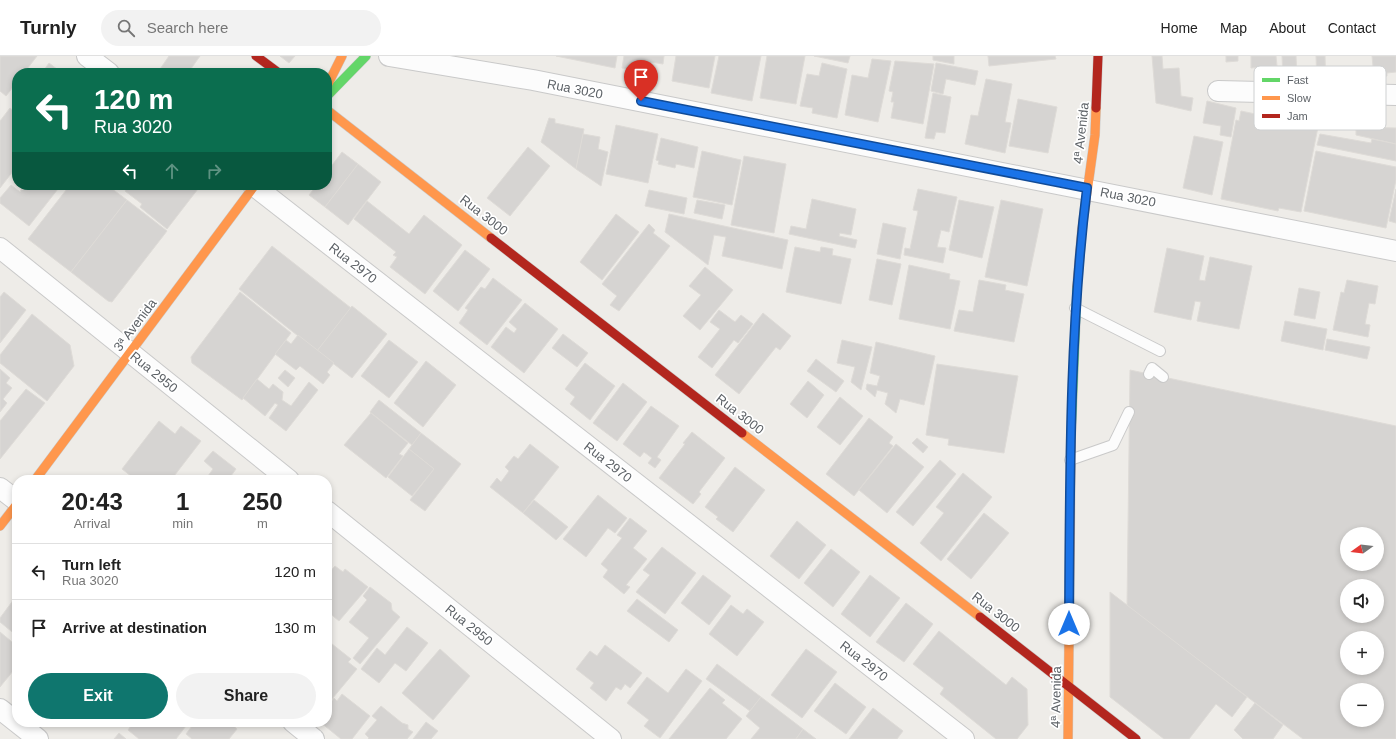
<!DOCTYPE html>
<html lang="en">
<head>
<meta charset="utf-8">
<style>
  body { margin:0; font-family:Helvetica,sans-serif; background:#f2f2f2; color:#222; height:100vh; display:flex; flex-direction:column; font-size:15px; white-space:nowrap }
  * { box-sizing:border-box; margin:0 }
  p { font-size:13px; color:#767676 }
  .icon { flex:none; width:22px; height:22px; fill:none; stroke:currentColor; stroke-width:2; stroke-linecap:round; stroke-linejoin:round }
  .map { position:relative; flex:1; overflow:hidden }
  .sheet { position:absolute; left:12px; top:419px; width:320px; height:252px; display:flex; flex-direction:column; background:#fff; border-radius:16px; box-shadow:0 2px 6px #0003 }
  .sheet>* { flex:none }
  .hud { position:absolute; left:12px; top:12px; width:320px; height:122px; border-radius:16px; box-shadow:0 2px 6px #0003; background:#0b6e4f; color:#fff; overflow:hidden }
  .needle { width:26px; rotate:255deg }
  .fabs { position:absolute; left:1340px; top:471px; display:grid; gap:8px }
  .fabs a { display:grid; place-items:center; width:44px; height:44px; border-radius:50%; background:#fff; box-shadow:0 2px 6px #0003; font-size:20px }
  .pin { position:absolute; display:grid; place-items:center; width:34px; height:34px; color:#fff; margin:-41px -17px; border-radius:50% 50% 50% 0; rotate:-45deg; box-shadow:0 0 4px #0007 }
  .pin .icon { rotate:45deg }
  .me { position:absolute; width:44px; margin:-22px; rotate:0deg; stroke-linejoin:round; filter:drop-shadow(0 0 3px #0008) }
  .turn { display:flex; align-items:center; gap:14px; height:84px; padding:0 16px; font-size:18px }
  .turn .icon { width:52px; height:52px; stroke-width:2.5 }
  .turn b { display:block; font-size:28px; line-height:34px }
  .lanes { display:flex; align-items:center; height:38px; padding:0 16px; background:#0003; justify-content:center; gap:20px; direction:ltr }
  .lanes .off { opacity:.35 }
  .eta { display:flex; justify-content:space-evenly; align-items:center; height:68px; text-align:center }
  .eta b { font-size:24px; font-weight:600; line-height:28px }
  .action { display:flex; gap:8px; margin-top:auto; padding:8px 16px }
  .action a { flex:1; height:46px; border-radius:24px; background:#0f766e; color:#fff; font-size:16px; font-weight:600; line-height:46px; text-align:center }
  .action a+a { background:#f2f2f2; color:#222 }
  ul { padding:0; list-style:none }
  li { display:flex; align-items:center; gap:12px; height:56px; padding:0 16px; border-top:1px solid #e0e0e0 }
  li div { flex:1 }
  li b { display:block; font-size:15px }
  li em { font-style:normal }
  header { display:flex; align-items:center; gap:24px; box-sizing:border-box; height:56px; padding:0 20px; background:#fff; border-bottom:1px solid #e0e0e0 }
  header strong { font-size:19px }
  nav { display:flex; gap:22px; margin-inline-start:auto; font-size:14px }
  .search { width:280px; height:36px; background:#f2f2f2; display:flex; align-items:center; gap:10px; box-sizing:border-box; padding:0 14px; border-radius:22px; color:#767676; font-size:15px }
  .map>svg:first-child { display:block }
  .building { fill:#d6d4d2; stroke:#dedbd7; fill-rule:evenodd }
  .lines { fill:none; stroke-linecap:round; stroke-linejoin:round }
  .lane-casing { stroke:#c9c9c9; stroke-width:12 }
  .street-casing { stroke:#c9c9c9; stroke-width:22 }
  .fast-casing { stroke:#cacaca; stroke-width:10 }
  .slow-casing { stroke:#cacaca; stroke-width:10 }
  .jam-casing { stroke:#cacaca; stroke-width:10 }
  .lane { stroke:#fcfcfc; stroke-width:10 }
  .street { stroke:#fcfcfc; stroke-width:20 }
  .fast { stroke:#63d668; stroke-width:9 }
  .slow { stroke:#ff974d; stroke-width:9 }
  .jam { stroke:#b3261e; stroke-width:9 }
  .route-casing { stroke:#114b97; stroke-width:10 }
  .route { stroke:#1a73e8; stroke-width:7 }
  .labels { text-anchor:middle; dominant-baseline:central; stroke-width:3.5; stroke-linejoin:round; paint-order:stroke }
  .street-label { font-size:13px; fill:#5d6267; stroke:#fff }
  .key { fill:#fff; stroke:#ced0d1; stroke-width:1 }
  .key-label { font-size:11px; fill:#5d6267 }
</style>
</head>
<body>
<header>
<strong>Turnly</strong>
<div class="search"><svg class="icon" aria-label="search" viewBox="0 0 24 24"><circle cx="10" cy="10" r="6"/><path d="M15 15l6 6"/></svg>Search here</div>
<nav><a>Home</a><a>Map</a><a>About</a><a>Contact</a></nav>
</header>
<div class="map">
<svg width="1396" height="683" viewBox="0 0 1396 683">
  <rect width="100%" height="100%" fill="#eeece8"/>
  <g class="building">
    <polygon points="0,0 37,0 24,17 17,17 17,26 6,40 0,35"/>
    <polygon points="169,0 200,0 188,17 159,17 158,16"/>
    <polygon points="280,0 295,0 289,7"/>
    <polygon points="556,0 617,0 615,12"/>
    <polygon points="624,0 664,0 663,8 651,6 650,16 622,12"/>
    <polygon points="676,0 715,0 709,32 672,25"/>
    <polygon points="719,0 761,0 752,45 711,37"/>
    <polygon points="767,0 805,0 796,48 760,42"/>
    <polygon points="814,0 850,0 848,7"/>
    <polygon points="933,0 954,0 954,8 933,4"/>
    <polygon points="988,0 1055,0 1056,3 989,10"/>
    <polygon points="1152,0 1162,0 1163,13 1179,12 1181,40 1193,42 1191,55 1156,47"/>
    <polygon points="1226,0 1238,0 1238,5 1226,6"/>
    <polygon points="1251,0 1276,0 1277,10 1251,12"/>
    <polygon points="1282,0 1296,0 1297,20 1283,21"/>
    <polygon points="1316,0 1325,0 1326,29 1317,28"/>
    <polygon points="1372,0 1396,0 1396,16 1387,17 1387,20 1374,21"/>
    <polygon points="872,3 891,5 878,66 845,59 852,19 868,22"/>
    <polygon points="895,5 934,8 923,68 891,62 894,46 891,46 893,36 889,35"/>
    <polygon points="49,7 62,17 42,17"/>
    <polygon points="822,7 847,13 837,62 812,57 813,52 800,50 807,18 819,20"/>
    <polygon points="936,7 978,15 975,29 946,23 943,38 931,35"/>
    <polygon points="986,23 1012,28 1005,66 1011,67 1005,97 965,88 971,59 978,60"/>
    <polygon points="933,37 951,41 945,77 936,76 934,83 925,82"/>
    <polygon points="1018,43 1057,51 1048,97 1009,90"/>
    <polygon points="1207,45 1236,52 1231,81 1220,79 1221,70 1203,67"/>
    <polygon points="10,52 17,58 17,110 0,132 0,65"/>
    <polygon points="1241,55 1318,71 1301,156 1279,152 1278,155 1221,143 1236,64 1239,65"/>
    <polygon points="549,62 555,63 555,67 584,73 576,113 541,86"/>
    <polygon points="616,69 658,78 648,127 606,118"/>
    <polygon points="1356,71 1396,72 1396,88 1356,79"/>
    <polygon points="583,78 600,81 598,93 608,96 601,130 576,113"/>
    <polygon points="1320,78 1371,87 1372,83 1396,88 1396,105 1317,89"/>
    <polygon points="1194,80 1223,86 1212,139 1183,132"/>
    <polygon points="661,82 698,91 694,112 676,108 675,112 658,108 659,105 656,104"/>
    <polygon points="528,91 550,110 510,160 487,142"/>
    <polygon points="702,95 741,104 732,149 693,141"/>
    <polygon points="1316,95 1396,111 1396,124 1386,172 1304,155"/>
    <polygon points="342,96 358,108 325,151 309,139 317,129 327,129 327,116"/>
    <polygon points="744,100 786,108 774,177 731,169"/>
    <polygon points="358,108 381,126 348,169 325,151"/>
    <polygon points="11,129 20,136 24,129 61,129 29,170 0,147 0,142"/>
    <polygon points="70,129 107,129 127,144 71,216 28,183"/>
    <polygon points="129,129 201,129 167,173 140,151 142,148 125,135"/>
    <polygon points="918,133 957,141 949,176 941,174 937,191 946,192 943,207 904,199 905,192 910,193 918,155 913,154"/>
    <polygon points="1396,133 1396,167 1389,165"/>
    <polygon points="649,134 687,142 684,158 645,150"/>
    <polygon points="812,143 856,153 851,179 840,177 839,180 857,184 855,192 789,178 791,170 806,173"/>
    <polygon points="127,144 167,175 112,246 108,245 71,216"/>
    <polygon points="697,144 725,149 722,163 694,157"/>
    <polygon points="959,144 994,151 982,202 949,194"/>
    <polygon points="1001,144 1043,153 1027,230 985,221"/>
    <polygon points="367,145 409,178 424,159 462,189 425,238 390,211 397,201 393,199 396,196 354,163"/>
    <polygon points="616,158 639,176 602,224 580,206"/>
    <polygon points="669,158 788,184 782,213 722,200 726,181 714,179 708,209 665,176"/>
    <polygon points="883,167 906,172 900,203 877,198"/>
    <polygon points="649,168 655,174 653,177 670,190 619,255 610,249 617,240 602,228"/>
    <polygon points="272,190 351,252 317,295 239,233"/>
    <polygon points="795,191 820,196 821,191 833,193 832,199 851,203 841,248 786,236"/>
    <polygon points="1167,192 1204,200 1199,224 1205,225 1210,201 1252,210 1239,273 1197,265 1201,246 1195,245 1191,264 1154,256"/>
    <polygon points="465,194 490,213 458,255 433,235"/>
    <polygon points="877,203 901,208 892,249 869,244"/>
    <polygon points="909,209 950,218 949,223 960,225 950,273 899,263"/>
    <polygon points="705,211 733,234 700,274 683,260 701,239 689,230"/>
    <polygon points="493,222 522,244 487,289 459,267 468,254 465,252 481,231 485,233"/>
    <polygon points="979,224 1006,229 1005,234 1024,238 1014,286 954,275 959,254 973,256"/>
    <polygon points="1347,224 1378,230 1375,248 1369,247 1365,268 1370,269 1368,281 1333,274 1341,236 1344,237"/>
    <polygon points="1299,232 1320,236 1315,263 1294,259"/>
    <polygon points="4,236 26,254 0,287 0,241"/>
    <polygon points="240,236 291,277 242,344 192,307 191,301"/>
    <polygon points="525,247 558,273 524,317 491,291 506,271 514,277 517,273 509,266"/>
    <polygon points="352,250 387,278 352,322 317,295"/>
    <polygon points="719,254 735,266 741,259 753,268 738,287 734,284 712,312 698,301 720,273 710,266"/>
    <polygon points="763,257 791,280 780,294 776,291 739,338 715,319"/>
    <polygon points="32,258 70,289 74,310 47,345 0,307 0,299"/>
    <polygon points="1285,265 1327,273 1323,294 1281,285"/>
    <polygon points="563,278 588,297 577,311 552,292"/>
    <polygon points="298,279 334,307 327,316 330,319 323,328 300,310 296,314 275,298 286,284 291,288"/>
    <polygon points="1327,283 1370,291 1367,303 1325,294"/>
    <polygon points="389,284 418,306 389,342 361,320"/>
    <polygon points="842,284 872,291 861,334 851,326 855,311 837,307"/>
    <polygon points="876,286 935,300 924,349 900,343 896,357 885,348 888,337 877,334 875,341 866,333 867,328 877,330 880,320 870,317"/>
    <polygon points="816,303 844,325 836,336 807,315"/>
    <polygon points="426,305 456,329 423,371 394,347"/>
    <polygon points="585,307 615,330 590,364 570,348 575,341 565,333"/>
    <polygon points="937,308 1018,320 1004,397 948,389 949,383 926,379"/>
    <polygon points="0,313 10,322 6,327 12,332 3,343 7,347 0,356"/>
    <polygon points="285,314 295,322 288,331 278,322"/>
    <path d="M1130 314 1396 370V683H1303L1127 550ZM1347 478H1377V508H1347ZM1347 530H1377V560H1347ZM1347 582H1377V612H1347ZM1347 634H1377V664H1347Z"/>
    <polygon points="257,323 269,333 273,328 283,336 282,344 291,350 309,326 318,334 286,375 269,362 278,349 275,347 265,360 243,342"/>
    <polygon points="808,325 824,339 807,362 790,348"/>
    <polygon points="623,327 647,346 617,385 593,367"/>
    <polygon points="26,333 45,347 0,403 0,365"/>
    <polygon points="840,341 863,360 840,389 817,371"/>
    <polygon points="379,344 421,377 412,389 370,356"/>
    <polygon points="651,350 679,370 657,401 661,404 655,412 648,407 652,402 644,396 640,401 623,388"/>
    <polygon points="371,357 408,387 399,398 403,400 386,422 344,389"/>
    <polygon points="869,362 893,381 889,387 893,390 854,440 826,418"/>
    <polygon points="159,365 175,378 181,370 201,385 171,424 136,424 122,413"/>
    <polygon points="692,376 725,402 699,436 701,438 693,448 659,422 685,388 683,387"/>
    <polygon points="421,377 461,408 425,455 410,444 434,413 409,393"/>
    <polygon points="917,382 928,391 923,397 912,387"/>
    <polygon points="530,388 559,411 523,457 490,431 497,422 501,426 509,415 505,411 514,400 518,403"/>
    <polygon points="896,388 924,411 887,457 859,434"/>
    <polygon points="409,393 434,413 412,440 388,421"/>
    <polygon points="213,395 236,413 228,424 213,424 208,420 213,413 204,405"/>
    <polygon points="940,404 956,418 913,470 896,456"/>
    <polygon points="735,411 765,434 733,476 716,463 718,461 705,451"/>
    <polygon points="963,417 992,441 941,505 920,487 944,457 936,451"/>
    <polygon points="598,439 627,462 615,477 608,472 586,501 563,483"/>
    <polygon points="534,444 568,471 556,484 523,457"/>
    <polygon points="984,457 1009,477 971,523 947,503"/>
    <polygon points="630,462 647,475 633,492 647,503 626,529 630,531 624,538 603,521 608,514 601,508 622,482 617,479"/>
    <polygon points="797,465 826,489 799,523 770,500"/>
    <polygon points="662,491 696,517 665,558 636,536 650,519 643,514"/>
    <polygon points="831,493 860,516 833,551 804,527"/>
    <polygon points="335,510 343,516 345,513 368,531 339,565 327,555 327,519"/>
    <polygon points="703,519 731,540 709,569 681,547"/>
    <polygon points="870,519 900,542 870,581 841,558"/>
    <polygon points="370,531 391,547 392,554 400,561 360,608 353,602 369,582 349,566 367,544 363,540"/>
    <polygon points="1110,536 1247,641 1232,661 1216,648 1189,683 1164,683 1110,641"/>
    <polygon points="17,539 17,580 0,566 0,562"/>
    <polygon points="637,543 678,574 669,586 627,555"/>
    <polygon points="906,547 933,568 904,606 876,586"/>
    <polygon points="731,549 743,558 747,553 764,566 737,600 709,578"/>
    <polygon points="407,571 428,587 406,615 395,607 379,627 361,613 377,592 385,599"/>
    <polygon points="939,575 1006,629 1012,621 1027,633 1028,669 1017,683 996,683 940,638 944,632 913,608"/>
    <polygon points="0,576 17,590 17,616 16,617 13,615 0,631"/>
    <polygon points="327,584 351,603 348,606 357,613 327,649"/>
    <polygon points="605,589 642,617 630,632 625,628 621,634 616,631 606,645 590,632 594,627 576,613 590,595 597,600"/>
    <polygon points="440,593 470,620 433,664 402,637"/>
    <polygon points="806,593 837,616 802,662 771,639"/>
    <polygon points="717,608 761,641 750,655 706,623"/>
    <polygon points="686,613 702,625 660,682 644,670 649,664 627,647 647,621 668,637"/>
    <polygon points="835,627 866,651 846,678 814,655"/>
    <polygon points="710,632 725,644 722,647 742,663 726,683 669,683"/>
    <polygon points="342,638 370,660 352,683 341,683 320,666 327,666 327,651 334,642 337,645"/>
    <polygon points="761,641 803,673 796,683 751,683 760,672 746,660"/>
    <polygon points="1255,647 1283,669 1273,683 1243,683 1234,674"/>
    <polygon points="381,650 402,667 408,669 408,673 413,676 407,683 368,683 369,682 365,678 377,664 372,660"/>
    <polygon points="873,652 903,675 897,683 849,683"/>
    <polygon points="134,666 145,667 189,666 176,683 139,683 128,674"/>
    <polygon points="195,666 229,666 237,673 229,683 192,683 186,678"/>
    <polygon points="426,666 438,675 431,683 413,683"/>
    <polygon points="803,673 816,683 796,683"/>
    <polygon points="119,677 126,683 114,683"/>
  </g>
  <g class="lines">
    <g class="lane-casing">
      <g id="lane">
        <polyline points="1075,252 1160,295"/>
        <polyline points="1149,318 1152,312 1163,321"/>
        <polyline points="1070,404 1113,389 1129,356"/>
      </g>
    </g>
    <g class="street-casing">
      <g id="street">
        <polyline points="87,0 109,17"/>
        <polyline points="389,0 533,24 1396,195"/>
        <polyline points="1218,35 1396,39"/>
        <polyline points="253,129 964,683"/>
        <polyline points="0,192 289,424"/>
        <polyline points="0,432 17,445"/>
        <polyline points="327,455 611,683"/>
        <polyline points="0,653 38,683"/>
        <polyline points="293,666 314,683"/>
      </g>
    </g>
    <g class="fast-casing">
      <g id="fast">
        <polyline points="327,40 366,0"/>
        <polyline points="1071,381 1077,231"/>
      </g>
    </g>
    <g class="slow-casing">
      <g id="slow">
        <polyline points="327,30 342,0"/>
        <polyline points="327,54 491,182"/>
        <polyline points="1077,231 1082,173 1095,79 1096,52"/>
        <polyline points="742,377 980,561"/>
        <polyline points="35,424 255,129"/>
        <polyline points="0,470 17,448"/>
        <polyline points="1068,683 1071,381"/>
      </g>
    </g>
    <g class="jam-casing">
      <g id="jam">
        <polyline points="256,0 279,17"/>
        <polyline points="1096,52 1098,0"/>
        <polyline points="491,182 742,377"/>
        <polyline points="980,561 1136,683"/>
      </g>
    </g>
    <use href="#lane" class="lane"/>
    <use href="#street" class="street"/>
    <use href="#fast" class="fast"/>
    <use href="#slow" class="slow"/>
    <use href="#jam" class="jam"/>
  </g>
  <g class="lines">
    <g class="route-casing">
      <path id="route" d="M641 45 1087 132C1069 277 1070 423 1069 568"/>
    </g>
    <use href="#route" class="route"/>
  </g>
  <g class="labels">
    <g class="street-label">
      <text transform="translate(575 33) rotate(11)">Rua 3020</text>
      <text transform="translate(1081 77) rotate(-84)">4ª Avenida</text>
      <text transform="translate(1128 141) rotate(11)">Rua 3020</text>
      <text transform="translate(484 159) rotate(38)">Rua 3000</text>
      <text transform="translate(353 207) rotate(38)">Rua 2970</text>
      <text transform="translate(135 269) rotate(-53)">3ª Avenida</text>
      <text transform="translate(154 316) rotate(39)">Rua 2950</text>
      <text transform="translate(740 358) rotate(38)">Rua 3000</text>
      <text transform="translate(608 406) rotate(38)">Rua 2970</text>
      <text transform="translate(996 556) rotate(38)">Rua 3000</text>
      <text transform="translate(469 569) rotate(39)">Rua 2950</text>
      <text transform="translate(864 605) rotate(38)">Rua 2970</text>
      <text transform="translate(1056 641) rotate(-89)">4ª Avenida</text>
    </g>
  </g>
  <rect x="1254" y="10" width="132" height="64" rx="6" class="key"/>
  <rect x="1262" y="22" width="18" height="4" fill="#63d668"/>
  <rect x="1262" y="40" width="18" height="4" fill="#ff974d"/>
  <rect x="1262" y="58" width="18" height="4" fill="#b3261e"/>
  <g class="key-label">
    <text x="1287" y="28">Fast</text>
    <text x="1287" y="46">Slow</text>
    <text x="1287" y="64">Jam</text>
  </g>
</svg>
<div class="fabs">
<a><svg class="needle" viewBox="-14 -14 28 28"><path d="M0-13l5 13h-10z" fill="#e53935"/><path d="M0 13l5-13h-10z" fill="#767676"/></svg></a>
<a><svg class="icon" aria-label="sound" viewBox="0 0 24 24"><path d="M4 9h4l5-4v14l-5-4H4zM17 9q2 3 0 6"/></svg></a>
<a>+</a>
<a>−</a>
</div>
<div class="pin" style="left:641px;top:45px;background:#d93025"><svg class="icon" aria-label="arrive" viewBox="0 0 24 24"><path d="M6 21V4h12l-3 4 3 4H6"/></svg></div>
<svg class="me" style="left:1069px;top:568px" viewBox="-20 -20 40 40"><circle r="19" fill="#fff"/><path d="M0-13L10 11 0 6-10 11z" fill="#1a73e8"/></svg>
<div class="hud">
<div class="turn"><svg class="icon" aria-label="left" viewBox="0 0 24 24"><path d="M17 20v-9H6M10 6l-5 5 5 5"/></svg><div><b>120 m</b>Rua 3020</div></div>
<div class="lanes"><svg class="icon" aria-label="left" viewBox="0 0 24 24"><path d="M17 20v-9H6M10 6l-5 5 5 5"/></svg><svg class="icon off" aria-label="ahead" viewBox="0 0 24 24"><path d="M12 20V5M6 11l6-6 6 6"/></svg><svg class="icon off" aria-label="right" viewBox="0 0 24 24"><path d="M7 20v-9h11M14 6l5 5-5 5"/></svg></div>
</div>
<section class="sheet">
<div class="eta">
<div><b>20:43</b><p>Arrival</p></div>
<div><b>1</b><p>min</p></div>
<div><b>250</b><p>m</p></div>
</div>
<ul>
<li><svg class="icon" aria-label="left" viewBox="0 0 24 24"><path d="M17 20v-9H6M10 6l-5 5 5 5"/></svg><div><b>Turn left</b><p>Rua 3020</p></div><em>120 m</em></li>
<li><svg class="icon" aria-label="arrive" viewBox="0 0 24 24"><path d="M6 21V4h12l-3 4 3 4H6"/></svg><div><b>Arrive at destination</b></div><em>130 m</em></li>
</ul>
<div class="action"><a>Exit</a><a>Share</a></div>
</section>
</div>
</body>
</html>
